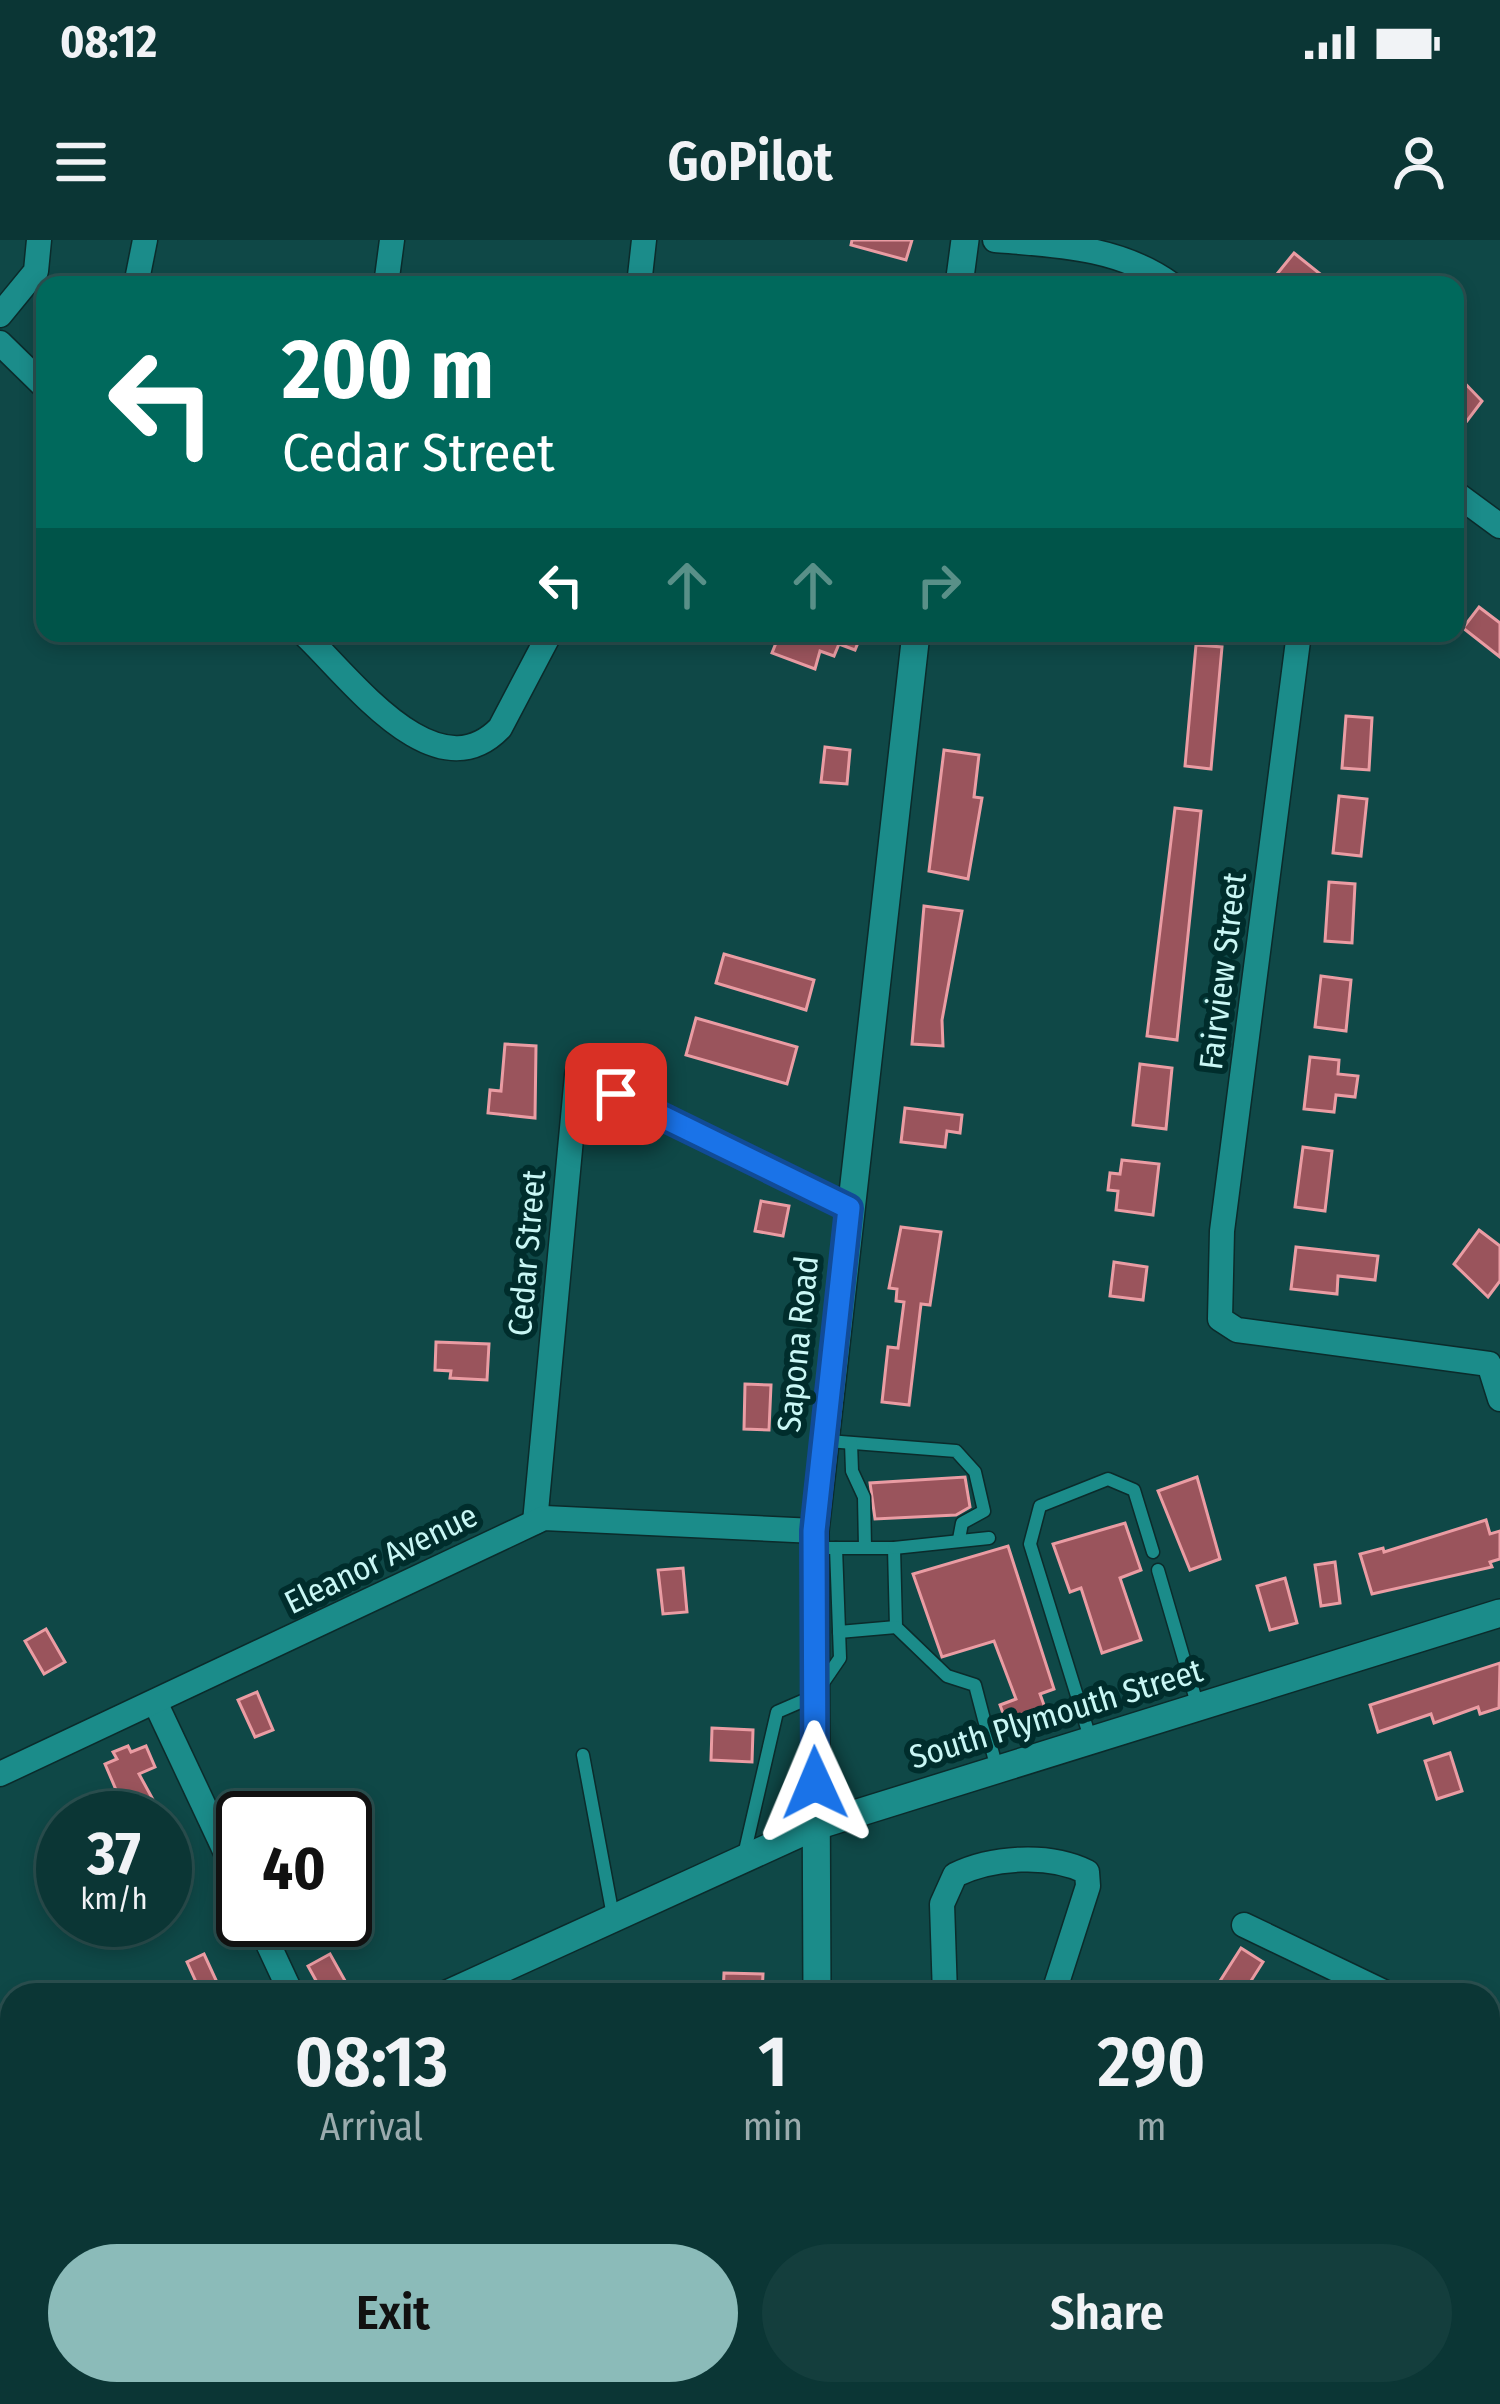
<!DOCTYPE html>
<html lang="en">
<head>
<meta charset="utf-8">
<style>
  body { margin:0; font-family:"Fira Sans Condensed",sans-serif; background:#143e3d; color:#f1f3f6; height:100vh; display:flex; flex-direction:column; font-size:45px; white-space:nowrap }
  * { box-sizing:border-box; margin:0 }
  p { font-size:39px; color:#9aabad }
  .icon { flex:none; width:66px; height:66px; fill:none; stroke:currentColor; stroke-width:2; stroke-linecap:round; stroke-linejoin:round }
  .map { position:relative; flex:1; overflow:hidden }
  .details { position:absolute; left:0px; top:1743px; width:1500px; height:423px; display:flex; flex-direction:column; background:#0b3635; border-radius:36px 36px 0 0; box-shadow:0 6px 18px #0003,0 0 0 3px #2b5050 }
  .details>* { flex:none }
  .guide { position:absolute; left:36px; top:36px; width:1428px; height:366px; border-radius:24px; box-shadow:0 6px 18px #0003,0 0 0 3px #2b5050; background:#00695c; color:#fff; overflow:hidden }
  .speed { position:absolute; left:36px; top:1551px; display:flex; gap:24px; font-size:60px; font-weight:700; text-align:center }
  .speed>* { display:grid; place-content:center; width:156px; height:156px; border-radius:50%; background:#0b3635; box-shadow:0 6px 18px #0003,0 0 0 3px #2b5050; line-height:1 }
  .speed small { font-size:30px; font-weight:400 }
  .speed .limit { border:6px solid #111; border-radius:18px; background:#fff; color:#111 }
  .pin { position:absolute; display:grid; place-items:center; width:102px; height:102px; color:#fff; margin:-51px; border-radius:24px; box-shadow:0 6px 18px #0006 }
  .me { position:absolute; width:132px; margin:-66px; rotate:359deg; stroke-linejoin:round; filter:drop-shadow(0 0 9px #0008) }
  .turn { display:flex; align-items:center; gap:42px; height:252px; padding:0 48px; font-size:54px }
  .turn .icon { width:156px; height:156px; stroke-width:2.5 }
  .turn b { display:block; font-size:84px; line-height:102px }
  .lanes { display:flex; align-items:center; height:114px; padding:0 48px; background:#0003; justify-content:center; gap:60px; direction:ltr }
  .lanes .off { opacity:.35 }
  .eta { display:flex; justify-content:space-evenly; align-items:center; height:204px; text-align:center }
  .eta b { font-size:72px; font-weight:600; line-height:84px }
  .cta { display:flex; gap:24px; margin-top:auto; padding:24px 48px }
  .cta a { flex:1; height:138px; border-radius:72px; background:#8bbbb9; color:#111; font-size:48px; font-weight:600; line-height:138px; text-align:center }
  .cta a+a { background:#143e3d; color:#f1f3f6 }
  .status { display:flex; justify-content:space-between; align-items:center; height:84px; padding:0 60px; background:#0b3635; direction:ltr }
  .status svg { height:33px; fill:currentColor }
  header { display:flex; justify-content:space-between; align-items:center; height:156px; padding:0 48px; background:#0b3635; font-size:54px; font-weight:600 }
  .map>svg:first-child { display:block }
  .building { fill:#9a545c; stroke:#ea9ca3; stroke-width:3 }
  .lines { fill:none; stroke-linecap:round; stroke-linejoin:round }
  .service-casing { stroke:#0b2b2b; stroke-width:15 }
  .minor-casing { stroke:#0b2b2b; stroke-width:27 }
  .tertiary-casing { stroke:#0b2b2b; stroke-width:30 }
  .primary-casing { stroke:#0b2b2b; stroke-width:36 }
  .service { stroke:#1b8c8a; stroke-width:12 }
  .minor { stroke:#1b8c8a; stroke-width:24 }
  .tertiary { stroke:#1b8c8a; stroke-width:27 }
  .primary { stroke:#2ea7a4; stroke-width:33 }
  .route-casing { stroke:#114b97; stroke-width:30 }
  .route { stroke:#1a73e8; stroke-width:21 }
  .labels { text-anchor:middle; dominant-baseline:central; stroke-width:12; stroke-linejoin:round; paint-order:stroke }
  .street-label { font-size:33px; fill:#c9f7f5; stroke:#002d2c }
</style>
</head>
<body>
<div class="status"><b>08:12</b><svg viewBox="0 0 49 12"><path d="M0 12V9h3v3zM5 12V6h3v6zM10 12V3h3v9zM15 12V0h3v12zM26 1h20v11H26zM47 4h2v5h-2z"/></svg></div>
<header><svg class="icon" aria-label="menu" viewBox="0 0 24 24"><path d="M4 6h16M4 12h16M4 18h16"/></svg>GoPilot<svg class="icon" aria-label="person" viewBox="0 0 24 24"><circle cx="12" cy="8" r="4"/><path d="M4 21q1-7 8-7t8 7"/></svg></header>
<div class="map">
<svg width="1500" height="2164" viewBox="0 0 1500 2164">
  <rect width="100%" height="100%" fill="#0f4847"/>
  <g class="building">
    <polygon points="852,0 912,0 906,20 851,5"/>
    <polygon points="1294,13 1334,45 1292,45 1277,34"/>
    <polygon points="1455,133 1482,161 1467,181 1455,172"/>
    <polygon points="1479,367 1500,383 1500,417 1463,388"/>
    <polygon points="780,393 862,393 855,410 839,404 834,416 820,411 815,429 772,413"/>
    <polygon points="1196,405 1222,407 1211,529 1185,526"/>
    <polygon points="1346,476 1372,478 1369,530 1342,528"/>
    <polygon points="825,507 850,510 847,544 821,542"/>
    <polygon points="944,510 979,515 974,557 982,558 968,639 929,631"/>
    <polygon points="1339,556 1367,559 1361,616 1333,613"/>
    <polygon points="1175,568 1201,571 1177,800 1147,796"/>
    <polygon points="1329,642 1355,644 1352,703 1325,701"/>
    <polygon points="924,666 962,671 942,780 943,806 912,804"/>
    <polygon points="724,714 814,740 806,770 716,743"/>
    <polygon points="1321,736 1351,740 1346,791 1315,787"/>
    <polygon points="696,778 797,807 787,844 686,815"/>
    <polygon points="505,804 536,806 535,878 488,873 490,850 501,851"/>
    <polygon points="1310,817 1339,820 1338,834 1358,836 1355,857 1336,855 1334,872 1304,869"/>
    <polygon points="1140,824 1172,828 1166,889 1133,885"/>
    <polygon points="905,868 962,875 960,893 947,891 945,907 901,902"/>
    <polygon points="1303,907 1332,911 1325,971 1295,967"/>
    <polygon points="1122,920 1159,924 1153,975 1116,970 1118,951 1108,950 1110,933 1120,934"/>
    <polygon points="761,961 789,966 783,996 755,991"/>
    <polygon points="901,987 941,992 930,1065 921,1064 909,1165 882,1162 888,1107 898,1108 904,1062 896,1061 897,1049 889,1048"/>
    <polygon points="1479,990 1500,1006 1500,1041 1488,1057 1454,1024"/>
    <polygon points="1296,1007 1378,1016 1375,1040 1338,1036 1337,1054 1291,1049"/>
    <polygon points="1114,1022 1147,1027 1143,1060 1110,1056"/>
    <polygon points="436,1102 489,1104 487,1140 450,1138 451,1131 435,1130"/>
    <polygon points="745,1144 771,1145 769,1190 744,1189"/>
    <polygon points="965,1237 970,1267 956,1275 875,1279 870,1243"/>
    <polygon points="1197,1237 1220,1319 1190,1330 1158,1251"/>
    <polygon points="1486,1280 1490,1294 1500,1291 1500,1319 1490,1322 1492,1327 1372,1354 1360,1314 1383,1308 1384,1312"/>
    <polygon points="1125,1283 1141,1330 1120,1338 1141,1400 1102,1413 1081,1348 1070,1352 1053,1304"/>
    <polygon points="1008,1306 1054,1449 1040,1454 1048,1476 1009,1490 1000,1465 1016,1459 994,1401 942,1417 913,1334"/>
    <polygon points="1335,1322 1340,1363 1321,1366 1315,1325"/>
    <polygon points="683,1328 687,1372 663,1374 658,1330"/>
    <polygon points="1285,1338 1297,1383 1270,1390 1257,1346"/>
    <polygon points="46,1389 65,1422 44,1434 25,1401"/>
    <polygon points="1500,1423 1499,1468 1480,1474 1478,1467 1434,1483 1431,1474 1378,1492 1370,1465"/>
    <polygon points="257,1452 273,1490 255,1497 238,1460"/>
    <polygon points="712,1488 753,1490 752,1522 711,1520"/>
    <polygon points="128,1506 131,1512 146,1506 155,1527 139,1534 157,1567 136,1578 128,1578 105,1524 117,1519 113,1512"/>
    <polygon points="1450,1513 1462,1551 1437,1559 1425,1521"/>
    <polygon points="1241,1708 1263,1722 1242,1755 1220,1741"/>
    <polygon points="204,1714 221,1751 212,1755 202,1755 187,1722"/>
    <polygon points="330,1714 353,1755 324,1755 308,1726"/>
    <polygon points="724,1733 763,1734 762,1755 723,1755"/>
  </g>
  <g class="lines">
    <g class="service-casing">
      <g id="service">
        <polyline points="828,1201 956,1211 975,1232 984,1271 962,1283 959,1299"/>
        <polyline points="851,1203 852,1231 864,1257 865,1307"/>
        <polyline points="814,1308 894,1308 896,1387 947,1436 975,1445 997,1529"/>
        <polyline points="894,1308 989,1298"/>
        <polyline points="1158,1330 1198,1467"/>
        <polyline points="839,1392 896,1387"/>
        <polyline points="1091,1501 1030,1304 1040,1266 1108,1239 1134,1250 1153,1312"/>
        <polyline points="583,1515 613,1676"/>
        <polyline points="744,1615 777,1472 814,1456 840,1418 836,1308"/>
      </g>
    </g>
    <g class="minor-casing">
      <g id="minor">
        <path d="M995 0C1057 5 1120 7 1172 45"/>
        <polyline points="136,45 145,0"/>
        <polyline points="386,45 392,0"/>
        <polyline points="639,45 644,0"/>
        <polyline points="0,75 36,31 39,0"/>
        <polyline points="0,103 45,147"/>
        <polyline points="1455,253 1500,286"/>
        <path d="M303 393C350 437 435 555 500 488L550 393"/>
        <polyline points="1299,393 1222,991 1220,1079 1237,1090 1489,1124 1500,1159"/>
        <polyline points="535,1282 577,835 849,968"/>
        <polyline points="156,1464 243,1649"/>
        <polyline points="0,1534 544,1278 815,1291"/>
        <polyline points="257,1680 292,1755"/>
        <polyline points="1244,1685 1390,1755"/>
        <path d="M945 1755 942 1664 955 1635C992 1617 1049 1613 1087 1632L1088 1646 1053 1755"/>
        <polyline points="1488,1802 1500,1807"/>
        <polyline points="0,1897 12,1906"/>
        <polyline points="351,2154 364,2164"/>
        <polyline points="295,2164 303,2154"/>
      </g>
    </g>
    <g class="tertiary-casing">
      <g id="tertiary">
        <polyline points="959,45 965,0"/>
        <polyline points="445,1755 816,1586 1500,1373"/>
        <polyline points="817,1755 815,1291 916,393"/>
        <polyline points="0,1970 12,1962"/>
        <polyline points="821,2154 821,2164"/>
      </g>
    </g>
    <g class="primary-casing">
      <polyline id="primary" points="1485,2164 1500,2123"/>
    </g>
    <use href="#service" class="service"/>
    <use href="#minor" class="minor"/>
    <use href="#tertiary" class="tertiary"/>
    <use href="#primary" class="primary"/>
  </g>
  <g class="lines">
    <g class="route-casing">
      <polyline id="route" points="616,854 849,968 814,1291 815,1543"/>
    </g>
    <use href="#route" class="route"/>
  </g>
  <g class="labels">
    <g class="street-label">
      <text transform="translate(1223 731) rotate(-83)">Fairview Street</text>
      <text transform="translate(527 1013) rotate(-85)">Cedar Street</text>
      <text transform="translate(798 1104) rotate(-84)">Sapona Road</text>
      <text transform="translate(381 1319) rotate(-26)">Eleanor Avenue</text>
      <text transform="translate(1056 1474) rotate(-17)">South Plymouth Street</text>
    </g>
  </g>
</svg>
<div class="speed"><div>37<small>km/h</small></div><div class="limit">40</div></div>
<div class="pin" style="left:616px;top:854px;background:#d93025"><svg class="icon" aria-label="arrive" viewBox="0 0 24 24"><path d="M6 21V4h12l-3 4 3 4H6"/></svg></div>
<svg class="me" style="left:815px;top:1543px" viewBox="-20 -20 40 40"><path d="M0-17L14 15 0 8-14 15z" fill="#1a73e8" stroke="#fff" stroke-width="4"/></svg>
<div class="guide">
<div class="turn"><svg class="icon" aria-label="left" viewBox="0 0 24 24"><path d="M17 20v-9H6M10 6l-5 5 5 5"/></svg><div><b>200 m</b>Cedar Street</div></div>
<div class="lanes"><svg class="icon" aria-label="left" viewBox="0 0 24 24"><path d="M17 20v-9H6M10 6l-5 5 5 5"/></svg><svg class="icon off" aria-label="ahead" viewBox="0 0 24 24"><path d="M12 20V5M6 11l6-6 6 6"/></svg><svg class="icon off" aria-label="ahead" viewBox="0 0 24 24"><path d="M12 20V5M6 11l6-6 6 6"/></svg><svg class="icon off" aria-label="right" viewBox="0 0 24 24"><path d="M7 20v-9h11M14 6l5 5-5 5"/></svg></div>
</div>
<section class="details">
<div class="eta">
<div><b>08:13</b><p>Arrival</p></div>
<div><b>1</b><p>min</p></div>
<div><b>290</b><p>m</p></div>
</div>
<div class="cta"><a>Exit</a><a>Share</a></div>
</section>
</div>
</body>
</html>
